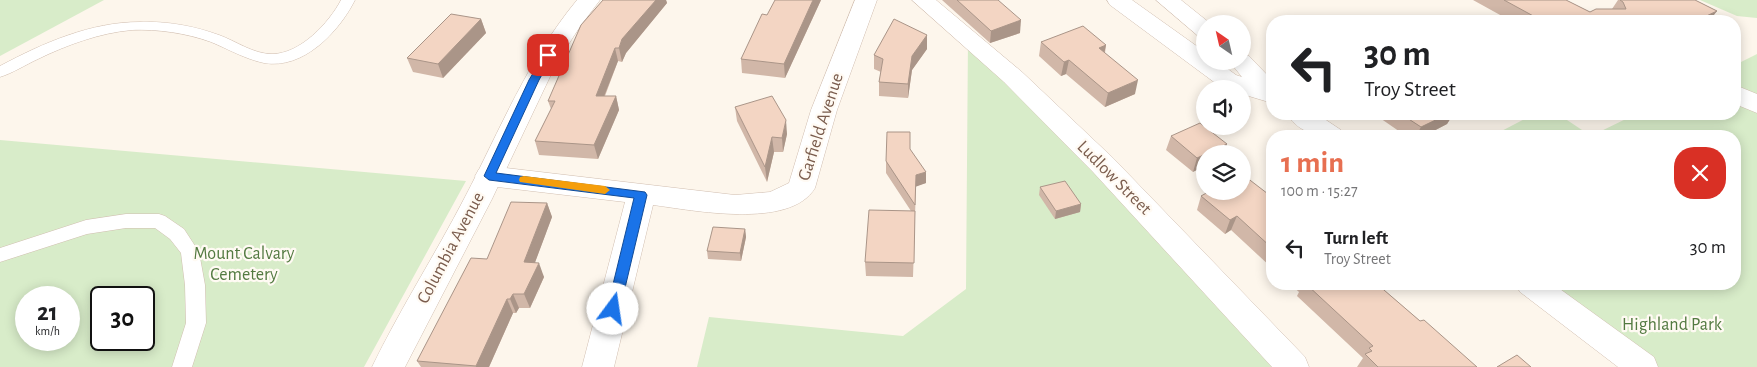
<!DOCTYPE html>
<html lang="en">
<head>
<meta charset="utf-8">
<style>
  body { margin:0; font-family:"Alegreya Sans",sans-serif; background:#f6f6f6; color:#202124; height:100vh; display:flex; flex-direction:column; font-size:19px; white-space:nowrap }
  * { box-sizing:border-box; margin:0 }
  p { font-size:16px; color:#757577 }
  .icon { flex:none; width:28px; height:28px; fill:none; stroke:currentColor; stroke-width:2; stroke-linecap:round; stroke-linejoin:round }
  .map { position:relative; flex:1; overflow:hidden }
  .panel { position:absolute; left:1266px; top:130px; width:475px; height:160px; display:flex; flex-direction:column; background:#fff; border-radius:20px; box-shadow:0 2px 12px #0003 }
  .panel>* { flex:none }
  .top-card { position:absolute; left:1266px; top:15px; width:475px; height:105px; border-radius:20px; box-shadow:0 2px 12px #0003; background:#fff; color:#202124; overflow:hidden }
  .needle { width:32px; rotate:326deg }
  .tools { position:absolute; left:1196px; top:15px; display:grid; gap:10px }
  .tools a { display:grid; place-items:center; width:55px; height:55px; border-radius:50%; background:#fff; box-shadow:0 2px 12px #0003; font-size:25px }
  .speed { position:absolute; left:15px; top:286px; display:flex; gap:10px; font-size:25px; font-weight:700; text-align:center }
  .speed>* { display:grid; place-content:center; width:65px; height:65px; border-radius:50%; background:#fff; box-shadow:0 2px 12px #0003; line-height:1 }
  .speed small { font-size:12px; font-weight:400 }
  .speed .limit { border:2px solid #111; border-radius:8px; background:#fff; color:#111 }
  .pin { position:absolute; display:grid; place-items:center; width:42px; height:42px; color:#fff; margin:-21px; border-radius:10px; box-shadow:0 2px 8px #0006 }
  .me { position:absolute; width:55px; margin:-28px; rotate:14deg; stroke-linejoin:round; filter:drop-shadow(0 0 4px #0008) }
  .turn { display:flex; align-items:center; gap:18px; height:105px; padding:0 15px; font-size:22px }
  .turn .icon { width:65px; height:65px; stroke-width:2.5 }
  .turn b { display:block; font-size:35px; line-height:42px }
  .round { display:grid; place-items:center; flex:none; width:52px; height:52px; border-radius:20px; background:#f6f6f6 }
  .summary { display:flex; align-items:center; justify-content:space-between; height:85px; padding:0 15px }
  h1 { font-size:30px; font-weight:600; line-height:38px; color:#e76f51 }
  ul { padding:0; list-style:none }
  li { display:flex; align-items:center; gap:15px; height:65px; padding:0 15px }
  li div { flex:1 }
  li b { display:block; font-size:19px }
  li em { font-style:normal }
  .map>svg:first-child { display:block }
  .green { fill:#d8ecc9; fill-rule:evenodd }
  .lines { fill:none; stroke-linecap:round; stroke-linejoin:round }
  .service-casing { stroke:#d1beb0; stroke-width:1 }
  .minor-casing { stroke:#d1beb0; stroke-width:1 }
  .tertiary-casing { stroke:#d1beb0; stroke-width:1 }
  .service { fill:#fff; fill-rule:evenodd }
  .minor { fill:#fff; fill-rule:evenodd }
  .tertiary { fill:#fff; fill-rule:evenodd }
  .wall { fill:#d1b7a8 }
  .shaded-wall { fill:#aa9588 }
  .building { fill:#f3d5c3; stroke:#aa9588 }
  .route { fill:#1a73e8; stroke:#114b97 }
  .slow { fill:#f59e0b }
  .labels { text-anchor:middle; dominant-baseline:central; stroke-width:4.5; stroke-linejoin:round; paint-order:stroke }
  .street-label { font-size:18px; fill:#7a5c4d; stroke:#fffaf3 }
  .park-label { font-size:18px; fill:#537a41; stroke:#fffaf3 }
</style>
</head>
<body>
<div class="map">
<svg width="1757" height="367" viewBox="0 0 1757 367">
  <rect width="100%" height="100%" fill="#fdf6ec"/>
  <g class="green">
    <polygon points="0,0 104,0 0,56"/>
    <polygon points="1700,0 1757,0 1757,18 1737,16"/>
    <polygon points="968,38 1296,367 697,367 709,317 903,336 966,289"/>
    <polygon points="1757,54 1757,367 1642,367 1531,284 1735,284 1735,136 1492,136 1534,114 1558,114 1591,136 1636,114 1735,114 1735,65"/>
    <path d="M0 140 466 181 364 367H0ZM26 298H69V340H26ZM101 298H144V340H101Z"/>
  </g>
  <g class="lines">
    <g class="service-casing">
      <g id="service">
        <path d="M341 0H355C339 32 303 70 264 63 245 59 228 49 211 42 186 33 158 29 132 30 99 33 67 45 38 59 25 65 13 73 0 77V66C43 43 91 22 140 22 167 21 194 26 219 35 236 41 253 54 272 54 300 54 329 23 341 0Z"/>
        <polygon points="126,214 159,214 165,216 184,229 199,252 205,285 206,323 192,367 172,367 186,323 185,285 181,253 170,239 155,228 126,228 87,234 0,262 0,248 86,220"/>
      </g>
    </g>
    <g class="minor-casing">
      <g id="minor">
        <path d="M855 0H877L837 110 815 188C790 230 692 210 653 205L614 367H582L625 202 489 186 479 183 475 176 479 169 489 166 735 195 770 192 789 183 811 110Z"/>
        <polygon points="912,0 936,0 1022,72 1113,158 1305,357 1309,367 1272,367 1093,172 1004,82"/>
        <polygon points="1107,0 1132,0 1205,52 1205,61 1217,61 1236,75 1242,77 1229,61 1242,61 1242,54 1249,56 1272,80 1272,103 1242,94 1242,89 1228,89 1218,85 1110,5"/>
        <polygon points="1156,0 1181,0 1211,24 1205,24 1205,37 1197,35"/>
        <polygon points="1735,85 1757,94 1757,113 1735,104"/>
        <path d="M1287 114H1317L1341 130 1345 136C1322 137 1301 136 1287 114Z"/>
        <polygon points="1516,284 1553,284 1654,357 1658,367 1618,367 1520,292"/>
      </g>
    </g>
    <g class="tertiary-casing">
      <path id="tertiary" d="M577 0H600L581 25 557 62 492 199 405 367H372C400 309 435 255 465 197 500 130 528 59 577 0Z"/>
    </g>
    <use href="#service" class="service"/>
    <use href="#minor" class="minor"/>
    <use href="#tertiary" class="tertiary"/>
  </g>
  <g class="wall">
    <polygon points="603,0 666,0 667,3 626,53 622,62 618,61 605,96 616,96 619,110 598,159 539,155 535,141 551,109 548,101"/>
    <polygon points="821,0 785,78 742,73 741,59 767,15"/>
    <polygon points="942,0 998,0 1020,33 990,43"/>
    <polygon points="1473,0 1566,0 1590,12 1612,9 1618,0 1695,0 1717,11 1709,21 1511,21"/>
    <polygon points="481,19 486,33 443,78 413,72 407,58"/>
    <polygon points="927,35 927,49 912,70 908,98 879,96 879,82 881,72 874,69 874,55"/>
    <polygon points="1041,42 1106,45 1105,53 1135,94 1105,107 1066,74 1061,76 1039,56"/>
    <polygon points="735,107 787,134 783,152 774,152 767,182 737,121"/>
    <polygon points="1379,114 1457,114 1452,116 1447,124 1424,136 1406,136 1377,116"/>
    <polygon points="1171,136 1227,144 1223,154 1205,154 1193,172 1166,150"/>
    <polygon points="910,149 926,183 916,186 913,277 866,276 865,262 911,211 886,173 886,161"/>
    <polygon points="1040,187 1081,204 1080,212 1055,219 1039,195"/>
    <polygon points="1207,191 1242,191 1272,197 1272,268 1231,230 1225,234 1197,210 1201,196 1206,194"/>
    <polygon points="547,203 552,217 535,262 544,277 530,308 519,308 516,313 513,313 489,367 421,367 417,361 487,259"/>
    <polygon points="745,229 746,237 741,261 708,259 707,251"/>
    <polygon points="1290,284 1377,284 1420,321 1477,367 1357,367 1363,358 1297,296 1299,292"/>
  </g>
  <g class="shaded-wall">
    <polygon points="656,0 666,0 667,3 626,53 622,62 619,48 622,39"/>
    <polygon points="813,0 821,0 785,78 784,64"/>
    <polygon points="1717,11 1709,21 1697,21 1698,20"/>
    <polygon points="1540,16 1537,21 1535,21 1537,18"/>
    <polygon points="481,19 486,33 443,78 438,64"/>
    <polygon points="1021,20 1020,33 990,43 991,31"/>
    <polygon points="927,35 927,49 912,70 908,98 908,84 912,56"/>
    <polygon points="1106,45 1103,59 1099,48"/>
    <polygon points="615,48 618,61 599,109 596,96"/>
    <polygon points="1069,60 1066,74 1061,76 1064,62"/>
    <polygon points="1138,80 1135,94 1105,107 1108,93"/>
    <polygon points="616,96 619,110 598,159 594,145"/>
    <polygon points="1446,114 1457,114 1452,116 1447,124 1424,136 1416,136 1421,127"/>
    <polygon points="786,120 787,134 783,152 782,138"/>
    <polygon points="772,137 774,152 767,182 765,167"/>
    <polygon points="1227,144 1223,154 1206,154"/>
    <polygon points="1205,154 1205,166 1193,172 1197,158"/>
    <polygon points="926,172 926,183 915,187 916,175"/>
    <polygon points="547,203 552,217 530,276 524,262"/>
    <polygon points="1081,204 1080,212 1055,219 1056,211"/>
    <polygon points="1237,216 1231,230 1225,234 1230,220"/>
    <polygon points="745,229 746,237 741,261 740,253"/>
    <polygon points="539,263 544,277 530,308 524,294"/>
    <polygon points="513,294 519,308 516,313 510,299"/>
    <polygon points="507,299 513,313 489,367 476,367 476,366"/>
  </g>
  <g class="building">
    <polygon points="603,0 656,0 622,39 619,48 615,48 596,96 616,96 594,145 535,141 555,101 548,101 581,25"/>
    <polygon points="775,0 813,0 784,64 741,59 762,14 767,15"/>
    <polygon points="957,0 998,0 1021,20 991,31"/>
    <polygon points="1504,0 1566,0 1590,12 1596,9 1626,9 1623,2 1620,0 1695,0 1717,11 1698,20 1702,21 1550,21 1540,16 1537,18"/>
    <polygon points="451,14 481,19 438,64 407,58"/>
    <polygon points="894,19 927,35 912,56 908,84 879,82 883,59 874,55"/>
    <polygon points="1083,26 1106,45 1099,48 1138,80 1108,93 1069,60 1064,62 1041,42"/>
    <polygon points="772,96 786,120 782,138 772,137 765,167 735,107"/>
    <polygon points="1401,114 1448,114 1421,127"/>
    <polygon points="1200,123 1227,144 1197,158 1171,136"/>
    <polygon points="887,132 910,132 910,149 926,172 916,175 915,205 886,161"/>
    <polygon points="1242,174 1272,197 1272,248 1237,216 1230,220 1201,196 1210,191 1242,191"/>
    <polygon points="1065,181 1081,204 1056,211 1040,187"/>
    <polygon points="511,202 547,203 524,262 539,263 524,294 513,294 510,299 507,299 476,366 417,361 471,258 487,259"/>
    <polygon points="869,210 915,211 914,263 865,262"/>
    <polygon points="713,227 745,229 740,253 707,251"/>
    <polygon points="1306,284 1377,284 1420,321 1424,320 1477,367 1378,367 1365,354 1372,351 1369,348 1373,346"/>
    <polygon points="1517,355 1531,367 1497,367"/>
  </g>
  <polygon class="route" points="548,52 553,55 539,80 496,173 645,192 647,195 620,309 618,313 613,314 609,313 607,309 634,198 489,180 484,176 529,80 545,53"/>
  <polygon class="slow" points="524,176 605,186 610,190 605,194 520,182 519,180 520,177"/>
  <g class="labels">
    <g class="street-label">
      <text transform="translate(821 127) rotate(-72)">Garfield Avenue</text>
      <text transform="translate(1114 178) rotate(45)">Ludlow Street</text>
      <text transform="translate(451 248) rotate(-62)">Columbia Avenue</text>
    </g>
    <g class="park-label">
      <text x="244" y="254">Mount Calvary<tspan x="244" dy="21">Cemetery</tspan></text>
      <text x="1672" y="325">Highland Park</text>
    </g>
  </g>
</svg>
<div class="tools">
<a><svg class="needle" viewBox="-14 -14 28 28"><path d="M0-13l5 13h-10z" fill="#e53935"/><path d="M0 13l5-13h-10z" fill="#757577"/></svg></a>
<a><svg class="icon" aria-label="sound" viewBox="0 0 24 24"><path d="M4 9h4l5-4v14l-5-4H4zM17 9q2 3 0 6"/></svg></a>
<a><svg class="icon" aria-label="layers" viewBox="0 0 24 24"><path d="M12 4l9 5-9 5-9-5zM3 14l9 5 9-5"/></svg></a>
</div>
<div class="speed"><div>21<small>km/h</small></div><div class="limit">30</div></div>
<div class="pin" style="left:548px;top:55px;background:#d93025"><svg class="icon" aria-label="arrive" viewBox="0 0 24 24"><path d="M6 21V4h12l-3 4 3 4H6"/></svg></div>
<svg class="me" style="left:613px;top:309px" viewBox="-20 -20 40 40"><circle r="19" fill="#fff"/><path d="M0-13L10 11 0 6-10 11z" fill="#1a73e8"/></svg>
<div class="top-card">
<div class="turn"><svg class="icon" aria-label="left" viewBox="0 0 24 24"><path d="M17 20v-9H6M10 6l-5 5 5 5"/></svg><div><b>30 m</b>Troy Street</div></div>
</div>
<section class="panel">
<div class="summary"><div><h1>1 min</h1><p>100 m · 15:27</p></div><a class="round" style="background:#d93025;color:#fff"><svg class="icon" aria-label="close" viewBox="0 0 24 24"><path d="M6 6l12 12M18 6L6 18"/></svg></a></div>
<ul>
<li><svg class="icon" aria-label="left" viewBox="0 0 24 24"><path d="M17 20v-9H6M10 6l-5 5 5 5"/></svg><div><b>Turn left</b><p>Troy Street</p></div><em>30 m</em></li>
</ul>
</section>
</div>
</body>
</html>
